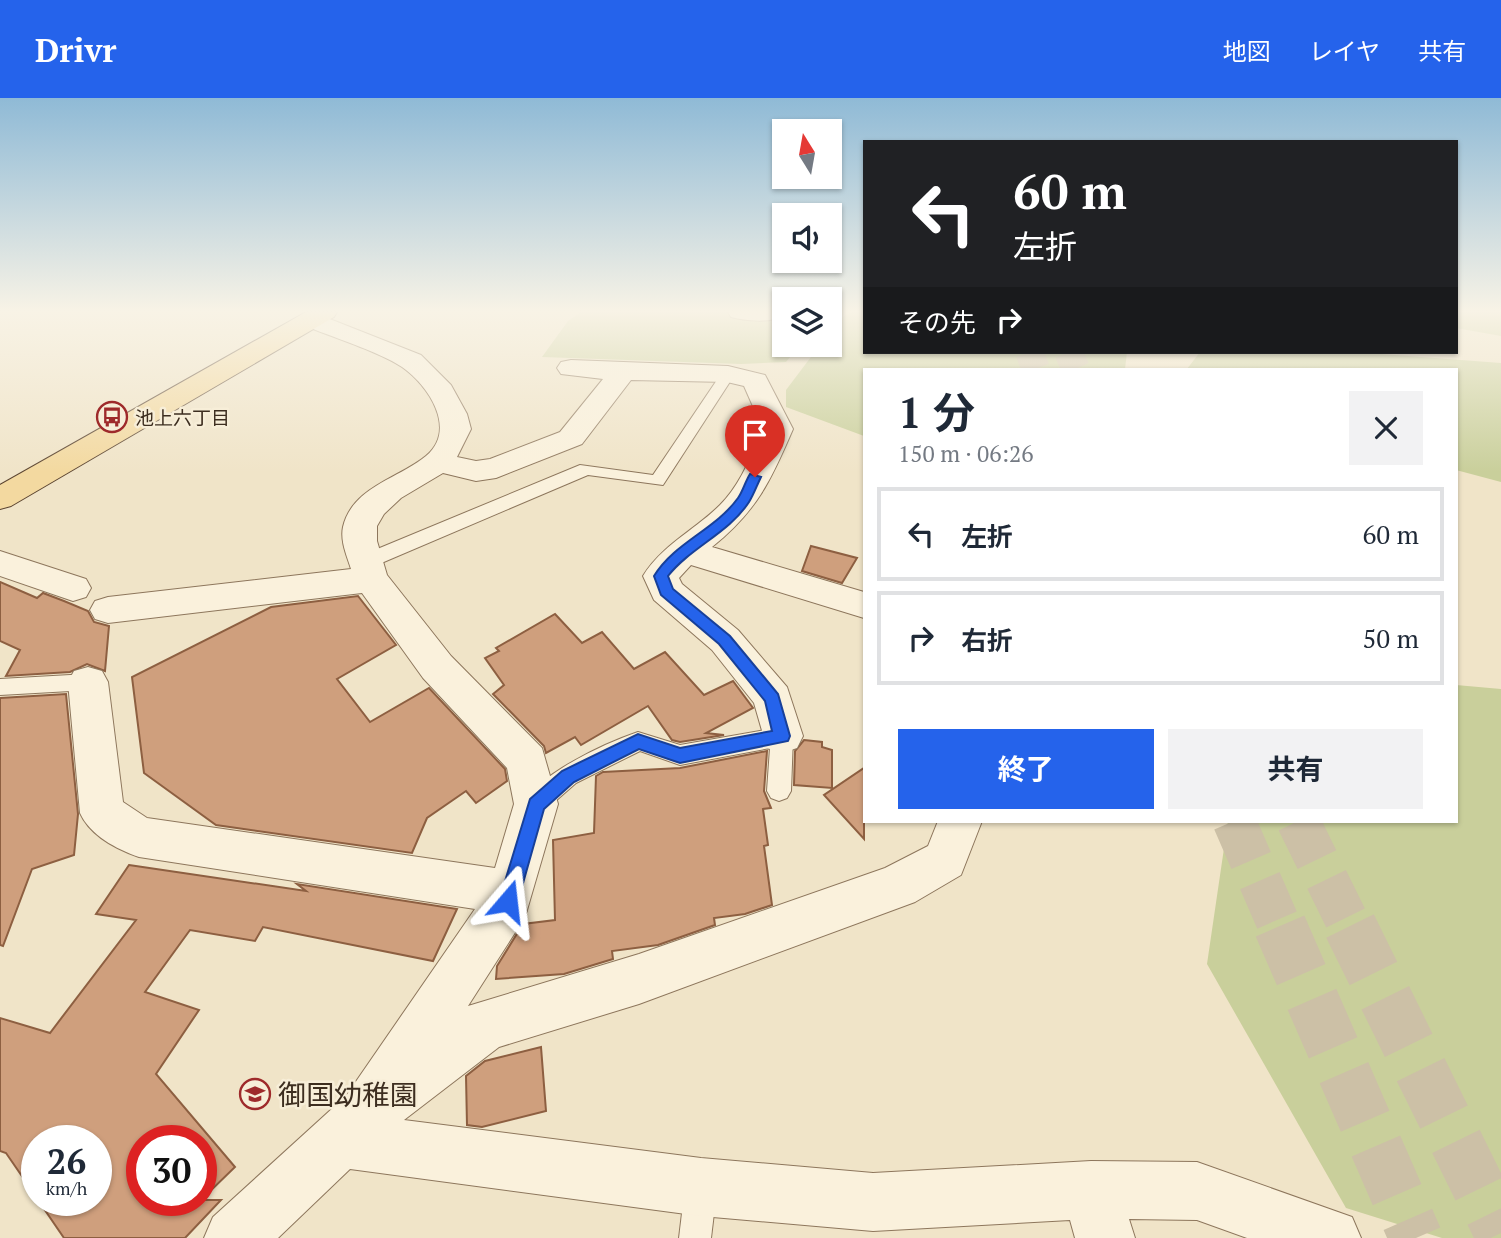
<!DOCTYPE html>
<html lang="ja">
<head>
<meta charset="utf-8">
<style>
  body { margin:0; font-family:"PT Serif","Noto Sans JP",serif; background:#f2f2f3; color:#1f2937; height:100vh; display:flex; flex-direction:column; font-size:26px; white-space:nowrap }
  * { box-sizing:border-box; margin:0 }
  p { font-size:23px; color:#747a83 }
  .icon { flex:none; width:38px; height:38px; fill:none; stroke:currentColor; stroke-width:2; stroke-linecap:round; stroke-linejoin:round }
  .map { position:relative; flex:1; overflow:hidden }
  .side { position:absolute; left:863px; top:270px; width:595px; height:455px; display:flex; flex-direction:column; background:#fff; border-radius:0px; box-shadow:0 2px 5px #0004 }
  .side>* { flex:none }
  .banner { position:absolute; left:863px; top:42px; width:595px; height:214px; border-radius:0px; box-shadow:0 2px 5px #0004; background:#202124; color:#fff; overflow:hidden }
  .needle { width:46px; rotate:349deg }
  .controls { position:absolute; left:772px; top:21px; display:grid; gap:14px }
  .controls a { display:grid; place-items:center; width:70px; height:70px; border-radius:0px; background:#fff; box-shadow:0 2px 5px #0004; font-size:35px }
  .speed { position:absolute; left:21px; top:1027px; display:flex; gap:14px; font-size:35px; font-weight:700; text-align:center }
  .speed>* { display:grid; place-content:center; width:91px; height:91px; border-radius:50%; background:#fff; box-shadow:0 2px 5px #0004; line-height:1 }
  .speed small { font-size:18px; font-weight:400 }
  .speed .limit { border:10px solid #d22; background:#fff; color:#111 }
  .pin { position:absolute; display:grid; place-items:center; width:60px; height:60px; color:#fff; margin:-72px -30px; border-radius:50% 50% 50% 0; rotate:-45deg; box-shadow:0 0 7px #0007 }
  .pin .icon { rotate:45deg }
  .me { position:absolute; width:77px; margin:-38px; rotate:17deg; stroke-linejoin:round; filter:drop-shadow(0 0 5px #0008) }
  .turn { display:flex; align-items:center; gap:24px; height:147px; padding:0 35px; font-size:32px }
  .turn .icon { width:91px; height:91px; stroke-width:2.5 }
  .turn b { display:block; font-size:49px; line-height:60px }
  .then { display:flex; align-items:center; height:66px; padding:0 35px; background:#0003; gap:14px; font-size:26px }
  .round { display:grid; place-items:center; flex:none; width:74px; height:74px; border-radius:0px; background:#f2f2f3 }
  .headline { display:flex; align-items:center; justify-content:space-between; height:119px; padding:0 35px }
  h1 { font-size:42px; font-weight:700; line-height:52px }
  .action { display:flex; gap:14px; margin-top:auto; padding:14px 35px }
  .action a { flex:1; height:80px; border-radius:0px; background:#2563eb; color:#fff; font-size:28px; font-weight:700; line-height:80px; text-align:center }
  .action a+a { background:#f2f2f3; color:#1f2937 }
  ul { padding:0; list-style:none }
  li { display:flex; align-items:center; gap:21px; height:94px; margin:0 14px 10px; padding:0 21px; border:4px solid #e0e1e3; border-radius:0px }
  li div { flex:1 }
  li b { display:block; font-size:26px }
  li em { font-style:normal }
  header { display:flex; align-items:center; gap:42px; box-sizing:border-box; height:98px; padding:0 35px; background:#2563eb; color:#fff }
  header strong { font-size:33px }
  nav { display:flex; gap:38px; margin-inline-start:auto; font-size:24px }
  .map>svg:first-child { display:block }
  .green { fill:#c9cf9b }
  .building { fill:#cf9f7d; stroke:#8d5f41; stroke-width:2; fill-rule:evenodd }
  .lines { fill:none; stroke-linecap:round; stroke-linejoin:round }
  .primary-tunnel-far2 { stroke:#ccc0a6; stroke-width:28; stroke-dasharray:28 14; stroke-linecap:butt }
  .primary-tunnel-far1 { stroke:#ccc0a6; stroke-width:43; stroke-dasharray:43 22; stroke-linecap:butt }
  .primary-tunnel { stroke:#ccc0a6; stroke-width:53; stroke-dasharray:53 27; stroke-linecap:butt }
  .lane-casing { stroke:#8d765c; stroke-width:2 }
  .street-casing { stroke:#8d765c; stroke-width:2 }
  .primary-casing { stroke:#5b4430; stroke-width:2 }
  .lane { fill:#faf1dc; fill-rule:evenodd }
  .street { fill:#faf1dc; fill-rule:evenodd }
  .primary { fill:#f3d9a0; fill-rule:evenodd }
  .route { fill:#2563eb; stroke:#184099; stroke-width:2 }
  .labels { text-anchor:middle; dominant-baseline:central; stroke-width:5; stroke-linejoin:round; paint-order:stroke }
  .far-poi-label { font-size:19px; fill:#3d2e20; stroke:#f7eed8; text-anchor:start }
  .near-poi-label { font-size:28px; fill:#3d2e20; stroke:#f7eed8; text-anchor:start }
</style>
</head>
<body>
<header>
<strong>Drivr</strong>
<nav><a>地図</a><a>レイヤ</a><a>共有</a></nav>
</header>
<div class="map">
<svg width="1501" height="1140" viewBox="0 0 1501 1140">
  <rect width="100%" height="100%" fill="#f0e4c8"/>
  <g class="green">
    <polygon points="581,214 765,214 784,220 784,247 800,247 786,264 741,266 542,259 568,223"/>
    <path d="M853 214H864V254H1127L1125 271H864V338L786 309V292L820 247H830C830 229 836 220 853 214Z"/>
    <polygon points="1456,214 1501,214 1501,238 1456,230"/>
    <polygon points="1200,254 1355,254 1501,265 1501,384 1456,372 1456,271 1187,271"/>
    <polygon points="1456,587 1501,591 1501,1140 1442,1140 1346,1110 1207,866 1228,723 1456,723"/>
  </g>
  <g class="building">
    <polygon points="811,448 857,460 842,485 802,473"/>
    <polygon points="0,484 37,500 43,495 64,503 88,513 94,524 109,528 105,573 87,566 70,574 6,578 20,552 0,543"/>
    <polygon points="358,498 396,547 337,581 370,624 429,590 505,671 507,683 476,705 466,693 427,720 412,755 216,727 144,675 132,579 271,509"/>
    <polygon points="555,516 582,545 602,534 634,571 665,554 704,597 733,583 753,610 706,635 724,637 680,644 672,642 648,608 581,647 575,639 546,655 544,648 493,596 504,587 485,560 499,553 496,550"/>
    <polygon points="66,596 78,716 74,757 32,771 3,848 0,847 0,600"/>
    <polygon points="804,642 822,644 822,649 832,652 832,690 794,687 795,653"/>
    <polygon points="767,653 764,693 771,710 763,711 768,747 764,748 772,807 745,816 714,820 715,827 658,847 612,853 613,861 564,876 496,881 497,868 523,826 555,822 553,742 594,735 596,678 603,674 680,670"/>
    <polygon points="864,670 864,741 824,697"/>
    <path d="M129 767 306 793 297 786 457 811 433 863 263 829 255 843 190 832 145 894 199 912 156 976 235 1069 201 1102H221L185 1140H64L38 1102H96V1043H37V1100L6 1055 0 1053V920L50 935 136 822 96 816ZM142 1043H201V1102H142Z"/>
    <polygon points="541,949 546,1013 482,1029 467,1027 466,978 485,963"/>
  </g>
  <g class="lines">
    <g class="primary-tunnel-far2">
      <polyline points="1029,254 1036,271"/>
      <polyline points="1068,254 1076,271"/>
    </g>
    <g class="primary-tunnel-far1">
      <polyline points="1234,723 1280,829"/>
      <polyline points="1298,723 1350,829"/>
    </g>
    <g class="primary-tunnel">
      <polyline points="1280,828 1416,1140"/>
      <polyline points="1350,828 1501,1135"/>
    </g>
    <g class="lane-casing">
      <g id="lane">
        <polygon points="728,272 735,276 663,387 588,377 372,469 358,469 356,464 358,459 580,367 653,377 723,273"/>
        <polygon points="88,576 96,578 99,584 96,590 88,592 0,597 0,581"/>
        <path d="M782 629 790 631 793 638 791 693 787 700 779 703 771 700 767 693 770 650 680 667 640 653 576 685 544 713 536 716 528 713 524 706C539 675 606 645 638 634L680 647Z"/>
        <polygon points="701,1074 712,1079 717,1090 711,1140 679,1140 685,1090 690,1079"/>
      </g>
    </g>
    <g class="street-casing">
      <g id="street">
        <path d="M312 214 421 257 451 287 467 316 471 331 457 359 476 363 490 361 560 334 603 281 561 276 557 270 561 264 571 262 728 268 765 277 793 331C771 382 757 413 712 449L864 494V520L691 467 679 480 682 486 738 532 787 589 803 638 797 650 782 655 767 650 754 605 712 552 654 502 643 478C662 447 695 432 720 407 741 386 751 358 763 331L744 288 727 284 631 282 582 346 496 380 476 383 443 375 401 400 384 416 377 428V443L387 477 451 558 542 650 558 706 525 819 468 908 639 856 885 770 928 748 938 723H982L961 777 915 804 639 906 499 949 404 1022 701 1060 873 1075 1091 1063 1197 1064 1352 1119 1361 1140H1247L1197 1122 1129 1121 1135 1140H1075L1070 1122 873 1133 701 1118 350 1071 278 1140H204L213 1119 346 998 475 811 139 759C116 751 90 737 80 715L68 584 74 573 88 569 102 573 108 584 123 704 147 720 495 770 514 706 507 670 423 580 362 495 108 525 95 521 90 512 95 503 108 499 351 471C347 458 340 443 343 429 352 389 400 380 426 358 458 331 428 287 402 269 380 254 329 238 303 227L299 222 303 217Z"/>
        <path d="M728 214H784V218C770 225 746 223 731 219Z"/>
        <polygon points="0,453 86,481 91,490 86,499 73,503 0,478"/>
      </g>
    </g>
    <g class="primary-casing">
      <polygon id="primary" points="306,214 337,214 334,219 11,408 0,411 0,387"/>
    </g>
    <use href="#lane" class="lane"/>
    <use href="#street" class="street"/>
    <use href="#primary" class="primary"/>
  </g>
  <linearGradient id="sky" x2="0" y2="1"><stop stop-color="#8fbad6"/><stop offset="0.57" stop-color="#f8f3e6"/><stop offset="1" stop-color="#f8f3e6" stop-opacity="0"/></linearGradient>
  <rect width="1501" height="374" fill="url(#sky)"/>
  <path class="route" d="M750 376 761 379C757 387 754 396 749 404 729 435 691 449 668 478L673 491 730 538 778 596 790 638 788 643 680 665 639 651 574 684 544 711 518 803 515 809 508 812 501 809 499 803 530 701 562 673 638 636 680 650 772 633 765 603 719 546 661 497 654 478C675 444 715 432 738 400 743 393 745 384 750 376Z"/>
  <defs>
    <g id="bus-ring" transform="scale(1.575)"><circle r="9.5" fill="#f7eed8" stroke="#9e2a2b" stroke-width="1.5"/><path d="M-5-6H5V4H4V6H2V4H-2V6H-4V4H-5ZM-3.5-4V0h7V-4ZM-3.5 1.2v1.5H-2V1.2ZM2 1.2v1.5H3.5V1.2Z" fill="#9e2a2b"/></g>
    <g id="school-ring" transform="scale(1.575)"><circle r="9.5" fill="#f7eed8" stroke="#9e2a2b" stroke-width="1.5"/><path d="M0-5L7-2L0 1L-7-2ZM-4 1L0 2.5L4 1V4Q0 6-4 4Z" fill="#9e2a2b"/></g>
  </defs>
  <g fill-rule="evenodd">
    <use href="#bus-ring" x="112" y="319"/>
    <use href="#school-ring" x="255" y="996"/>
  </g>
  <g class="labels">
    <g class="far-poi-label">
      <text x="135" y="319">池上六丁目</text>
    </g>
    <g class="near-poi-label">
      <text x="278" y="996">御国幼稚園</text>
    </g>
  </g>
</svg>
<div class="controls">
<a><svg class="needle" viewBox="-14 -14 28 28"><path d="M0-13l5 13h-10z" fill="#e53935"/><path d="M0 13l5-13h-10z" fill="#747a83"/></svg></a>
<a><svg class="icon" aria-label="sound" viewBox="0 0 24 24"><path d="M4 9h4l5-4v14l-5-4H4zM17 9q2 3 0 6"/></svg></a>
<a><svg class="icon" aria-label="layers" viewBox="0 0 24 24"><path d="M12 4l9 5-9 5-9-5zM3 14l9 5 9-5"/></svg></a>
</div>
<div class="speed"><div>26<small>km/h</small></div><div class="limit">30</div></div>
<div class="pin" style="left:755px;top:379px;background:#d93025"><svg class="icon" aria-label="arrive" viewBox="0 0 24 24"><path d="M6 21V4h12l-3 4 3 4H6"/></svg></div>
<svg class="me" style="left:508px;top:803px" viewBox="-20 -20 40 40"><path d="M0-17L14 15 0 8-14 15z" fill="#2563eb" stroke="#fff" stroke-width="4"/></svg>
<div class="banner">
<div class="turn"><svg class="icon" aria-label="left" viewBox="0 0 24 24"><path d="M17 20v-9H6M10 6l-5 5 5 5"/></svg><div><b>60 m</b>左折</div></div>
<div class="then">その先<svg class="icon" aria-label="right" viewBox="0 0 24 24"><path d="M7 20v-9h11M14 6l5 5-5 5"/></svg></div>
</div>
<section class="side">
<div class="headline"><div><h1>1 分</h1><p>150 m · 06:26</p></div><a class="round"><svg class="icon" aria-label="close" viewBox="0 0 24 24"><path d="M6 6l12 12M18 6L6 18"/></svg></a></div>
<ul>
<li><svg class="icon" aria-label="left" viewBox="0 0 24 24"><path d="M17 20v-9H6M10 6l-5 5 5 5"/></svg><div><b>左折</b></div><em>60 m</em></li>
<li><svg class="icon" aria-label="right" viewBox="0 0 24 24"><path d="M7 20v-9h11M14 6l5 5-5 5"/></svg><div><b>右折</b></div><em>50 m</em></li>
</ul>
<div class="action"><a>終了</a><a>共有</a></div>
</section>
</div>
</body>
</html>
